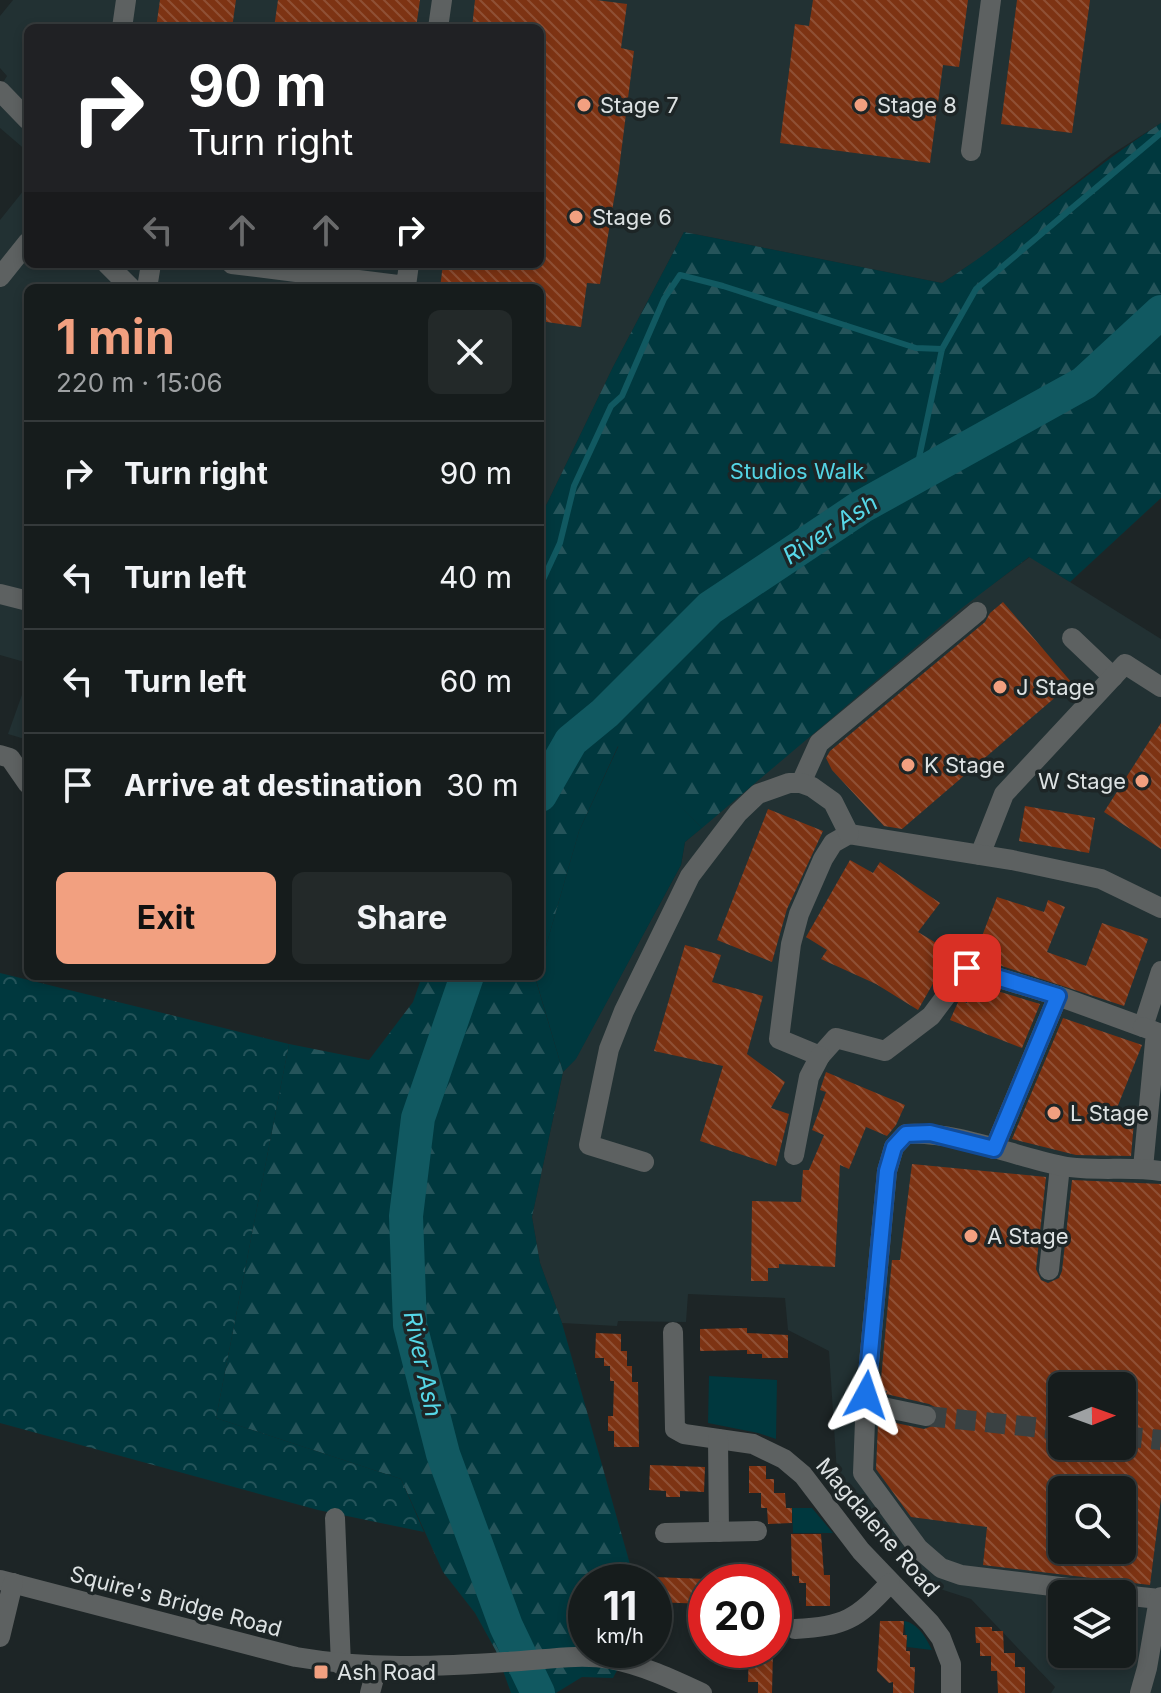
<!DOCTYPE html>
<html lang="en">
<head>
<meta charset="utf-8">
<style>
  body { margin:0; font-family:Inter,sans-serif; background:#232929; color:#f1f3f6; height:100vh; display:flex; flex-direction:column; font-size:30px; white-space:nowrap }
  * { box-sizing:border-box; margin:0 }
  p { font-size:26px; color:#9ea1a3 }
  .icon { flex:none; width:44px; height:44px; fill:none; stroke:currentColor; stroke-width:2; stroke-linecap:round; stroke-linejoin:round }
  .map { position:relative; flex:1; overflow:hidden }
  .panel { position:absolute; left:24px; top:284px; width:520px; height:696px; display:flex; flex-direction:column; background:#161c1c; border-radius:12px; box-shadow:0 4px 12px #0003,0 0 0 2px #353a3b }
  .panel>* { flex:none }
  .top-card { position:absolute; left:24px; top:24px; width:520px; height:244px; border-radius:12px; box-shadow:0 4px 12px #0003,0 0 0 2px #353a3b; background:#202124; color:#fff; overflow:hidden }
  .needle { width:52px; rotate:89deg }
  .tools { position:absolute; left:1048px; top:1372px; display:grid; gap:16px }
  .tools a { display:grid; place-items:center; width:88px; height:88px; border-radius:12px; background:#161c1c; box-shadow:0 4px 12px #0003,0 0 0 2px #353a3b; font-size:40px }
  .speed { position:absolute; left:568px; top:1564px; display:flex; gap:16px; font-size:40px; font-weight:700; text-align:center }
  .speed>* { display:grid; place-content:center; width:104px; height:104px; border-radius:50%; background:#161c1c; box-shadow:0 4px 12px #0003,0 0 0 2px #353a3b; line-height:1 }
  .speed small { font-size:20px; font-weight:400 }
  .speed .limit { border:12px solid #d22; background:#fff; color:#111 }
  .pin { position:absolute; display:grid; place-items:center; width:68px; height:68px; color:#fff; margin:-34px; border-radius:16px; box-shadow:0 4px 12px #0006 }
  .me { position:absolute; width:88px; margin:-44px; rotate:5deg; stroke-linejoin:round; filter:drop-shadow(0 0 6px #0008) }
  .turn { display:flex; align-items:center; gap:28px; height:168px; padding:0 32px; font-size:36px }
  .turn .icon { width:104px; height:104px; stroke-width:2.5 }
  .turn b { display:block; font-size:56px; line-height:68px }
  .lanes { display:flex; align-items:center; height:76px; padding:0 32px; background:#0003; justify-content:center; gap:40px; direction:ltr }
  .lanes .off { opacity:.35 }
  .round { display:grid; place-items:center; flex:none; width:84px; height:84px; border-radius:12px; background:#232929 }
  .headline { display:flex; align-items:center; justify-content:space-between; height:136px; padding:0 32px }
  h1 { font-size:48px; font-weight:700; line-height:60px; color:#f2a080 }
  .primary-button { display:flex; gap:16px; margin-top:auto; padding:16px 32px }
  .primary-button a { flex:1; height:92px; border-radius:12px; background:#f2a080; color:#111; font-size:32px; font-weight:700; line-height:92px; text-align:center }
  .primary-button a+a { background:#232929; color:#f1f3f6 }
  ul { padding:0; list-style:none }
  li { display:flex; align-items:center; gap:24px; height:104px; padding:0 32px; border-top:2px solid #353a3b }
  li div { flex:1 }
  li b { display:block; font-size:30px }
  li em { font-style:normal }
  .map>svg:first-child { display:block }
  .built { fill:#223133; fill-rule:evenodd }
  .grass { fill:#00383e }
  .forest { fill:url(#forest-firs) }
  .park { fill:url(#park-crowns) }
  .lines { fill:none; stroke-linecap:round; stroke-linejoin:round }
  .stream { stroke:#115961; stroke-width:6 }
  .river { stroke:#115961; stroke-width:34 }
  .building { fill:url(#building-back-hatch); fill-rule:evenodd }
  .minor-tunnel { stroke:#3a4142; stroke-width:20; stroke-dasharray:20 10; stroke-linecap:butt }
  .minor { stroke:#5d6161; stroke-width:20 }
  .route-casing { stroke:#114b97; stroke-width:20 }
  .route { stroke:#1a73e8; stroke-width:14 }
  .poi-dot { fill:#f2a080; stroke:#1d2526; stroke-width:3 }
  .labels { text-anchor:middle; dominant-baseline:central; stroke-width:7; stroke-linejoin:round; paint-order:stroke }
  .poi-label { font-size:22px; fill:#dde2e3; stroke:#1d2526; text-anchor:start }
  .park-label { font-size:22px; fill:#53d4e4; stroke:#1d2526 }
  .street-label { font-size:22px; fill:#dde2e3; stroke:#1d2526 }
  .water-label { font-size:24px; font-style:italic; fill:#56d7e7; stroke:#1d2526 }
</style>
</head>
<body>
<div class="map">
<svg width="1161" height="1693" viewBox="0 0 1161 1693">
  <defs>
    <pattern id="forest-firs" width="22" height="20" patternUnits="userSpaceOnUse" patternTransform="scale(2)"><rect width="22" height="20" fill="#00383e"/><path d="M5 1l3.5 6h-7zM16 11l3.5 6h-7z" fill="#25545a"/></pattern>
    <pattern id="park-crowns" width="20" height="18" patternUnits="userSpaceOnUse" patternTransform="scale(2)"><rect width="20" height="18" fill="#00383e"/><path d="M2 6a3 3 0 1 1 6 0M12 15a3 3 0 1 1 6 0" fill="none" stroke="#25545a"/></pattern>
    <pattern id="building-back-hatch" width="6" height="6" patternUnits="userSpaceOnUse" patternTransform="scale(2)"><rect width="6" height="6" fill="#7d3313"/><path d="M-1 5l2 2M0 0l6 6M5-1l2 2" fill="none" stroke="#8f5035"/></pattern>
  </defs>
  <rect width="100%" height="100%" fill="#1d2526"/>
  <g class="built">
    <polygon points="13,0 1161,0 1161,123 1112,154 983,256 942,283 684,232 613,367 540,518 540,288 28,288 28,663 0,655 0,220 28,185 28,264 540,264 540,28 28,28 28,152 0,128 0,87 7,76 0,68 0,16"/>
    <path d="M1030 557 1161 639V1693H1051L1055 1687 971 1599 928 1585 837 1473 829 1351 788 1330 785 1298 688 1294 686 1322 618 1321 617 1326 562 1323 540 1263 532 1217 563 1072 576 1058 681 865 685 842 962 607ZM1062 1386H1122V1446H1062ZM1062 1490H1122V1550H1062ZM1062 1594H1122V1654H1062Z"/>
    <polygon points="28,678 28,740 8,734"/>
  </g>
  <g class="grass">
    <polygon points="619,745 702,828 685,842 681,865 576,1059 563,1072 536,980 540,976 540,967 579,831"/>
    <polygon points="709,1376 777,1380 776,1439 758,1433 708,1423"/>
    <polygon points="792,1508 812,1508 833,1533 793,1533"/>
    <path d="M904 1621C918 1623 926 1638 932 1650L907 1647Z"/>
  </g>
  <g class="forest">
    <path d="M1161 123V498L1070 582 1029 557 962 608 702 828 618 746 579 831 540 967V518L613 367 684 232 942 283C1018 235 1085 172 1161 123Z"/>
    <polygon points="422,976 537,976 536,981 563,1072 532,1217 540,1263 562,1323 635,1582 586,1582 586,1650 628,1650 613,1678 582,1677 556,1693 511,1693 496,1651 475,1613 443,1572 401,1479 216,1418 289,1044 369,1060 413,1002"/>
  </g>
  <polygon class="park" points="0,973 289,1044 216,1418 401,1479 424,1532 318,1510 0,1423"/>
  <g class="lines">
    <g class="stream">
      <polyline points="915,477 942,349 976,289 1161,133"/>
      <polyline points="540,586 560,543 574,486 611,406 622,396 664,299 680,275 723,286 916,348 942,349"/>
      <polyline points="540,749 556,767"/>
    </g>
    <g class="river">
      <polyline points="540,795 571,741 605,713 710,608 861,507 1084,383 1161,312"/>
      <polyline points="467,976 418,1118 406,1216 410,1325 443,1454 506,1626 538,1693"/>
    </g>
  </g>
  <g class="building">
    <polygon points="160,0 236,0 232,28 156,28"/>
    <polygon points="278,0 420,0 416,28 274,28"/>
    <polygon points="475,0 596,0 627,4 621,48 634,51 619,169 600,284 587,283 581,327 540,321 540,288 440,288 443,264 540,264 540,28 472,28"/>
    <polygon points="813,0 968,0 959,67 943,65 930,163 780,143 795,24 809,26"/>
    <polygon points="1017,0 1090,0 1072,133 1001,124"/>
    <polygon points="1003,602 1072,683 902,829 884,826 832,770 826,758 830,751 985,622 990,613"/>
    <polygon points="1161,723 1161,849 1104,812"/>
    <polygon points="1025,806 1095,818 1089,853 1019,841"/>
    <polygon points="768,809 823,831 787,909 772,962 717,940"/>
    <polygon points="850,860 873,873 880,862 940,903 918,932 951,952 918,1010 876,984 821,959 827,950 806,937"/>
    <polygon points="997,897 1044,912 1048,900 1065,907 1047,952 1086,966 1102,923 1148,939 1124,1006 974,957"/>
    <polygon points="685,945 721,955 712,982 763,996 747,1054 785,1082 771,1108 789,1114 776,1166 700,1141 723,1066 654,1051"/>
    <polygon points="974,984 1040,1004 1022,1048 950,1020 959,1000 967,1003"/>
    <polygon points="1063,1018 1142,1045 1117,1108 1135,1110 1131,1156 1076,1155 1012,1139"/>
    <polygon points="826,1072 905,1105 896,1125 887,1136 866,1127 849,1169 840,1165 835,1267 779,1264 779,1268 768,1268 768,1281 751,1281 752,1201 801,1202 803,1170 809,1170 824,1135 812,1130 826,1092 820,1090"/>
    <path d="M912 1164 1046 1177 1036 1269 1041 1280 1048 1283 1059 1278 1062 1271 1072 1180 1161 1184V1498L1150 1585 983 1565 987 1527 911 1517 876 1469 878 1424 882 1425V1420L924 1429 935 1425 939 1418 935 1407 929 1404 886 1394 887 1391 880 1390 892 1260H900ZM1062 1386H1122V1446H1062ZM1062 1490H1122V1550H1062Z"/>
    <polygon points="747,1328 747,1333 788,1335 788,1358 762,1358 762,1354 747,1354 747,1350 700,1351 700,1329"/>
    <polygon points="596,1333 621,1334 621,1351 627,1351 627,1366 632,1366 632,1382 638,1382 639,1447 614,1447 614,1431 608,1431 608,1416 613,1416 614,1381 610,1381 610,1366 604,1366 604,1358 595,1358"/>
    <polygon points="650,1465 705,1467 704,1492 680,1491 680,1497 666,1497 666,1491 649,1490"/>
    <polygon points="749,1466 766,1466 766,1479 774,1479 774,1493 762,1493 785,1493 786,1508 792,1508 792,1523 768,1524 767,1508 761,1508 761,1493 749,1493"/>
    <polygon points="791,1534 821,1534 824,1575 830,1575 830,1606 806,1606 806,1583 799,1583 799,1576 792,1576"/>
    <polygon points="654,1577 706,1579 706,1604 654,1602"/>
    <polygon points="880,1621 904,1621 903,1635 907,1635 906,1651 910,1651 910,1667 915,1667 914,1693 893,1693 893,1682 889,1683 877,1671"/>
    <polygon points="975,1627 992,1627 992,1631 1003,1631 1004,1653 1015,1653 1015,1667 1025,1667 1025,1693 998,1693 997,1671 991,1671 991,1656 980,1656 980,1643 976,1643"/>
    <polygon points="749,1650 773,1650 772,1693 758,1693 758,1682 748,1682"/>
  </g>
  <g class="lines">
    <g class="minor-tunnel">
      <polyline points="926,1416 1062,1430"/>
      <polyline points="1122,1436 1161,1440"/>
    </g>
    <g class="minor">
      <polyline points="122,28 126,0"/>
      <polyline points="438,28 442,0"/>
      <polyline points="0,91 28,120"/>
      <polyline points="971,151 991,0"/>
      <polyline points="107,264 131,288"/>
      <polyline points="232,264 406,286 409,264"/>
      <polyline points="0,277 28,242"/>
      <polyline points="147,288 151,264"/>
      <polyline points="0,594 28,601"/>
      <polyline points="1072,638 1113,677"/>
      <polyline points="0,755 10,758 28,784"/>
      <polyline points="801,783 819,743 977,612"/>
      <polyline points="980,855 1004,794 1125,664 1161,687"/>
      <polyline points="1161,908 1101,879 1012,860 849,834 833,843 823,859 799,914 791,944 779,1039 820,1056 836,1038 885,1051 931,1016 967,968 1058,996 1143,1027 1161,971"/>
      <polyline points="994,1149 1058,996"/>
      <polyline points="794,1155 809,1077 820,1056"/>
      <polyline points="644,1162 589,1145 609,1049 624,1011 690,876 738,813 758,794 789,783 801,783 812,787 833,802 849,834"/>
      <polyline points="1143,1168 1156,1032 1143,1027"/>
      <polyline points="1049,1270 1060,1166"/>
      <polyline points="673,1332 675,1429 684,1434 753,1444 784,1459 803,1475 861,1551 930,1623 941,1638 951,1664 951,1693"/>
      <polyline points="866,1395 863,1473 918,1548 941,1568 961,1575 1118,1594"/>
      <path d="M926 1416 878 1406 866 1395 887 1171 894 1147 906 1134C959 1131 1011 1156 1062 1166 1094 1172 1129 1166 1161 1171"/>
      <polyline points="718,1439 719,1532"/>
      <polyline points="335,1518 341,1665"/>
      <polyline points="665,1533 757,1531"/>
      <path d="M0 1580 296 1657C366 1669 435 1667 505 1662 538 1661 577 1653 610 1659 642 1665 672 1679 702 1693"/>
      <polyline points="1122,1595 1159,1599 1161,1597"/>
      <path d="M795 1629C845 1626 856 1620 890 1583"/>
      <polyline points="0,1637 13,1583"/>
      <polyline points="370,1693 377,1667"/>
      <polyline points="1140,1693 1147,1668 1159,1599"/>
    </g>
  </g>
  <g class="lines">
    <g class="route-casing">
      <polyline id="route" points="866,1395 887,1171 894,1147 906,1134 930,1133 994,1149 1058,996 967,968"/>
    </g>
    <use href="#route" class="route"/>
  </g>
  <g class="poi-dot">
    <circle cx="584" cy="105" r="8"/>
    <circle cx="861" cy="105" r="8"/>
    <circle cx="576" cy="217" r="8"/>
    <circle cx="1000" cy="687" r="8"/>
    <circle cx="908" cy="765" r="8"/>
    <circle cx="1142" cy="781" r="8"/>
    <circle cx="1054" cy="1113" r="8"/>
    <circle cx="971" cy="1236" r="8"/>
    <rect x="313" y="1664" width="16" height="16" rx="4"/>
  </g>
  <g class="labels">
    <g class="poi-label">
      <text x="600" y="105">Stage 7</text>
      <text x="877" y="105">Stage 8</text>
      <text x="592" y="217">Stage 6</text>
      <text x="1016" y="687">J Stage</text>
      <text x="924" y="765">K Stage</text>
      <text x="1126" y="781" text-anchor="end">W Stage</text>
      <text x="1070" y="1113">L Stage</text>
      <text x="987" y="1236">A Stage</text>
      <text x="337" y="1672">Ash Road</text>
    </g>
    <g class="park-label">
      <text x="797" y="471">Studios Walk</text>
    </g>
    <g class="street-label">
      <text transform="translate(878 1527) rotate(49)">Magdalene Road</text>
      <text transform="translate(176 1601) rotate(15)">Squire's Bridge Road</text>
    </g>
    <g class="water-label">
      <text transform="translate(830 529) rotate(-33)">River Ash</text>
      <text transform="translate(423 1364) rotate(78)">River Ash</text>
    </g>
  </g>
</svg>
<div class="tools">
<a><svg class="needle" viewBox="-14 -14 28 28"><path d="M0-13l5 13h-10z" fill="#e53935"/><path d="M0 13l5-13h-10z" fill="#9ea1a3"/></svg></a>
<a><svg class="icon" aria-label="search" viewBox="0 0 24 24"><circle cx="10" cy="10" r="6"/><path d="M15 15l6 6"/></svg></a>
<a><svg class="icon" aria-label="layers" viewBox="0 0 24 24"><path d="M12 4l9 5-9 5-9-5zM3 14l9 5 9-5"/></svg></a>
</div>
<div class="speed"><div>11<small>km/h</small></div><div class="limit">20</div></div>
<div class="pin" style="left:967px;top:968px;background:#d93025"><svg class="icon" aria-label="arrive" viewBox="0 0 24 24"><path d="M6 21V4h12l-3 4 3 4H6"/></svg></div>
<svg class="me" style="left:866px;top:1395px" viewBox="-20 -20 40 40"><path d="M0-17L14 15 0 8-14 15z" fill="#1a73e8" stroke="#fff" stroke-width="4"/></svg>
<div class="top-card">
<div class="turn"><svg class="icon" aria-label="right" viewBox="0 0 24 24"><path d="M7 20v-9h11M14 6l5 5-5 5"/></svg><div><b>90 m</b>Turn right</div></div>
<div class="lanes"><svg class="icon off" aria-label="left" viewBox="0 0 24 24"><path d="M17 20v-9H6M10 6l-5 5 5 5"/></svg><svg class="icon off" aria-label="ahead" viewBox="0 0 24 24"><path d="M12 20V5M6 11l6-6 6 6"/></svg><svg class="icon off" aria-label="ahead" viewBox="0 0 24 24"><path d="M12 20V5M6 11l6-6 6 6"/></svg><svg class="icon" aria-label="right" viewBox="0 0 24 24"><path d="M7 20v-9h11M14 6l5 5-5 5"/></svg></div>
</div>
<section class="panel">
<div class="headline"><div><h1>1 min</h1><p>220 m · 15:06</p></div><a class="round"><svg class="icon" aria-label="close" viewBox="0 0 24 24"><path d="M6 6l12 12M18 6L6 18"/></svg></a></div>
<ul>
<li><svg class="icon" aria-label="right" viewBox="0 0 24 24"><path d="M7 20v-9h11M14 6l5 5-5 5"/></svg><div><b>Turn right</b></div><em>90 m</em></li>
<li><svg class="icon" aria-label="left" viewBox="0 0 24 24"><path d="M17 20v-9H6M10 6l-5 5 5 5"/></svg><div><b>Turn left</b></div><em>40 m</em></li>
<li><svg class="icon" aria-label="left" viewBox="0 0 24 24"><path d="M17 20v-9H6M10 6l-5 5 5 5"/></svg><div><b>Turn left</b></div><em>60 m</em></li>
<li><svg class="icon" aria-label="arrive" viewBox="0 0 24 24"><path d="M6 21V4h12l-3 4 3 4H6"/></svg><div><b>Arrive at destination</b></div><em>30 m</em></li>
</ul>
<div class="primary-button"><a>Exit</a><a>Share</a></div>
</section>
</div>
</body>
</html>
